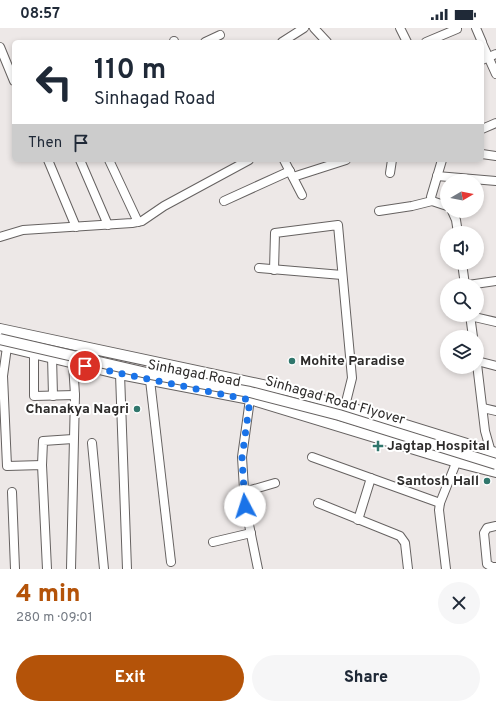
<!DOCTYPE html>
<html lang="en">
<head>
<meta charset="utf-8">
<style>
  body { margin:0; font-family:Overpass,sans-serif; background:#f6f6f7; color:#1f2937; height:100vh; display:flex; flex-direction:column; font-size:15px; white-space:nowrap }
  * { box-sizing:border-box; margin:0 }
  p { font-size:13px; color:#747a83 }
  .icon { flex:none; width:22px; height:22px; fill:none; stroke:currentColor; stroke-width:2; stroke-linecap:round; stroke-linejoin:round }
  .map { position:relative; height:541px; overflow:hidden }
  .details { display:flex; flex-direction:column; background:#fff; flex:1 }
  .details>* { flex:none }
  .top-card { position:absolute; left:12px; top:12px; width:472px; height:122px; border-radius:6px; box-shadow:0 2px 6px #0003; background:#fff; color:#1f2937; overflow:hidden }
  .needle { width:26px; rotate:80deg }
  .fabs { position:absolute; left:440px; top:146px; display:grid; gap:8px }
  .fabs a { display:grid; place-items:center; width:44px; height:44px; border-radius:50%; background:#fff; box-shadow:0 2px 6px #0003; font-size:20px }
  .pin { position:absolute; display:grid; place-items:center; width:34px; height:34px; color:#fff; margin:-17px; border:2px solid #fff; border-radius:50%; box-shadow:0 1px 4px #0007 }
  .me { position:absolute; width:44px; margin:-22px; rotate:355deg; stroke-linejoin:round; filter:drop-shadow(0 0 3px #0008) }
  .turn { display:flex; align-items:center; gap:14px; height:84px; padding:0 16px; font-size:18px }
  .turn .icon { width:52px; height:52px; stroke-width:2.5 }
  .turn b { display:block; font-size:28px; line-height:34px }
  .then { display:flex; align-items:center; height:38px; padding:0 16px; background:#0003; gap:8px; font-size:15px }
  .round { display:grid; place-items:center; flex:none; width:42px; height:42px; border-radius:21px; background:#f6f6f7 }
  .summary { display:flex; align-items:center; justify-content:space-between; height:68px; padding:0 16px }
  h1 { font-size:24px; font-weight:800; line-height:30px; color:#b45309 }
  .action { display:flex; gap:8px; margin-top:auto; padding:8px 16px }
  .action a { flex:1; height:46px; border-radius:24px; background:#b45309; color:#fff; font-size:16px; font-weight:800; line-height:46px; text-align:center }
  .action a+a { background:#f6f6f7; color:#1f2937 }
  .status { display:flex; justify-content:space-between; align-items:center; height:28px; padding:0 20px; background:#fff; direction:ltr }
  .status svg { height:11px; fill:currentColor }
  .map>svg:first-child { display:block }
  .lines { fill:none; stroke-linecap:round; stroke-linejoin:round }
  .minor-casing { stroke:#666261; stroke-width:10 }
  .major-casing { stroke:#666261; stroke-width:12 }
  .minor { stroke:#fff; stroke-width:8 }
  .major { stroke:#fff; stroke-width:10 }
  .major-bridge-casing { stroke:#666261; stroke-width:12; stroke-linecap:butt }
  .major-bridge { stroke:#fff; stroke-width:10 }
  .route { stroke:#1a73e8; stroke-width:7; stroke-dasharray:0 12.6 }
  .poi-dot { fill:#30766c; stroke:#fff; stroke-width:1.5 }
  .labels { text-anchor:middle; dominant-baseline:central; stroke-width:4; stroke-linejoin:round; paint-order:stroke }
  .poi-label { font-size:14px; font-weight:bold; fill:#2d2b2a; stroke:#fff; text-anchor:start }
  .street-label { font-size:14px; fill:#2d2b2a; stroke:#fff }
</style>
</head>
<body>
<div class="status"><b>08:57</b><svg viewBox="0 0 49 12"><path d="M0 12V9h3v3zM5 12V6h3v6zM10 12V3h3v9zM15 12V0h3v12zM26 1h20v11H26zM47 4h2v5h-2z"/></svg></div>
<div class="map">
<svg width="496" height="541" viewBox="0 0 496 541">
  <rect width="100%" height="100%" fill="#ede8e7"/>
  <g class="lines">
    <g class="minor-casing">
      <g id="minor">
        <polyline points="314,0 327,14"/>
        <polyline points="400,0 407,14"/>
        <polyline points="476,0 482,14"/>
        <polyline points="174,13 174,14"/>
        <polyline points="205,14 220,7"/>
        <polyline points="282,14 304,0"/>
        <polyline points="426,14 457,1"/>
        <polyline points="482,15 496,46"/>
        <polyline points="0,19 14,53"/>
        <polyline points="482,32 496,26"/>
        <polyline points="482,101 496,95"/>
        <polyline points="482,126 496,128"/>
        <polyline points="48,132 76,199"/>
        <polyline points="80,132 108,197"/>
        <polyline points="109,132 138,194"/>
        <polyline points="284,132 302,167"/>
        <polyline points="442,132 431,169 432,173 447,178"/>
        <polyline points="390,145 392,132"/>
        <polyline points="437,148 496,153"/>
        <polyline points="293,149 346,132"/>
        <polyline points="224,173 290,143"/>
        <polyline points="379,183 412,178 432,173"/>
        <polyline points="452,183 456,192 458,205"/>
        <polyline points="0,209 23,202 132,195 142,193 164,178 249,132"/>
        <polyline points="462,235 465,257"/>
        <polyline points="259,240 342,247"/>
        <polyline points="274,242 275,205 338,197 352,350 345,378"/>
        <polyline points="468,257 496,253"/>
        <polyline points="470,287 473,309"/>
        <polyline points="470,288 496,294"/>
        <polyline points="7,319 3,348 7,438 42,437 47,541"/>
        <polyline points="34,325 34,368 75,367"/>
        <polyline points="52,328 53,368"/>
        <polyline points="477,333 496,338"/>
        <polyline points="477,336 485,403 491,424 486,439"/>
        <polyline points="120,346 127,541"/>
        <polyline points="150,352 171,534"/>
        <polyline points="250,371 242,429 245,477 258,541"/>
        <polyline points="483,380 496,383"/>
        <polyline points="92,415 104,541"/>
        <polyline points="312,429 440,475"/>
        <polyline points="42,437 43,413 73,411"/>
        <polyline points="12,464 15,541"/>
        <polyline points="244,464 275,455"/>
        <polyline points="318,475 400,508 405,515 408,541"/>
        <polyline points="358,492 371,450"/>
        <polyline points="496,498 487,500 484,505 487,536 492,539 496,539"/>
        <polyline points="213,514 251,505"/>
        <polyline points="71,541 75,367 73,335"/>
        <polyline points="446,541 439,482 440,475 458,430"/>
      </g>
    </g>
    <g class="major-casing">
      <g id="major">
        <polyline points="0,301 286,362 341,377 496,425"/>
        <polyline points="0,317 120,346 250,371 457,434 496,444"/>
      </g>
    </g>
    <use href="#minor" class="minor"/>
    <use href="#major" class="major"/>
    <g class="major-bridge-casing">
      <polyline id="major-bridge" points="0,311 151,346 250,364 339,387 496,436"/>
    </g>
    <use href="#major-bridge" class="major-bridge"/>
  </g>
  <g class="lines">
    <polyline class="route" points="85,338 250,372 242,430 245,478"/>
  </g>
  <g class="poi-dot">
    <circle cx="292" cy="333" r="4"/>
    <circle cx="137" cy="381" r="4"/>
    <path d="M376 412h4v4h4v4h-4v4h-4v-4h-4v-4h4z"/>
    <circle cx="487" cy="453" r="4"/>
  </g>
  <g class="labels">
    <g class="poi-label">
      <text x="300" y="333">Mohite Paradise</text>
      <text x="129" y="381" text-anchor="end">Chanakya Nagri</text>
      <text x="387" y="418">Jagtap Hospital</text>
      <text x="479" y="453" text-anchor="end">Santosh Hall</text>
    </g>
    <g class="street-label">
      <text transform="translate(194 346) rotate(11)">Sinhagad Road</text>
      <text transform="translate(335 373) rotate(16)">Sinhagad Road Flyover</text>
    </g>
  </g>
</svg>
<div class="fabs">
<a><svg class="needle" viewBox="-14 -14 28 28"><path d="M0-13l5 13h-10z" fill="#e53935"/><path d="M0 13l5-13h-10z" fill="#747a83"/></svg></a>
<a><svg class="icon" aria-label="sound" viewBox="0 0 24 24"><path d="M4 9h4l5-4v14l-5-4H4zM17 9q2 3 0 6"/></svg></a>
<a><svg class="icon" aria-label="search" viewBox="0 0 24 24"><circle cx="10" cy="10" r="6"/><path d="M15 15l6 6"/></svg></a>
<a><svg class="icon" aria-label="layers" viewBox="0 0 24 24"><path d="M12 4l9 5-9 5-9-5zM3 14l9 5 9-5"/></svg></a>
</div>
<div class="pin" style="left:85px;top:338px;background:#d93025"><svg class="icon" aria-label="arrive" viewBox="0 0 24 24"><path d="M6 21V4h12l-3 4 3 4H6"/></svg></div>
<svg class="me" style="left:245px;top:478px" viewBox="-20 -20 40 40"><circle r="19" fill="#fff"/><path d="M0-13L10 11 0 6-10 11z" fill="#1a73e8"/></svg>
<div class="top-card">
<div class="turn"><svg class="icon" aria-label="left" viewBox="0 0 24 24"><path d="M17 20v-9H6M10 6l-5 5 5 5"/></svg><div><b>110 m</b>Sinhagad Road</div></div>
<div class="then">Then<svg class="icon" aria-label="arrive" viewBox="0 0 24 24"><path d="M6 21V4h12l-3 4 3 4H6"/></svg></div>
</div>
</div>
<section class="details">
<div class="summary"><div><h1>4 min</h1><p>280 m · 09:01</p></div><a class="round"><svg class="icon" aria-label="close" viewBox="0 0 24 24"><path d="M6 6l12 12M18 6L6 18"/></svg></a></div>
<div class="action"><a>Exit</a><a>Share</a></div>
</section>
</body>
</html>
